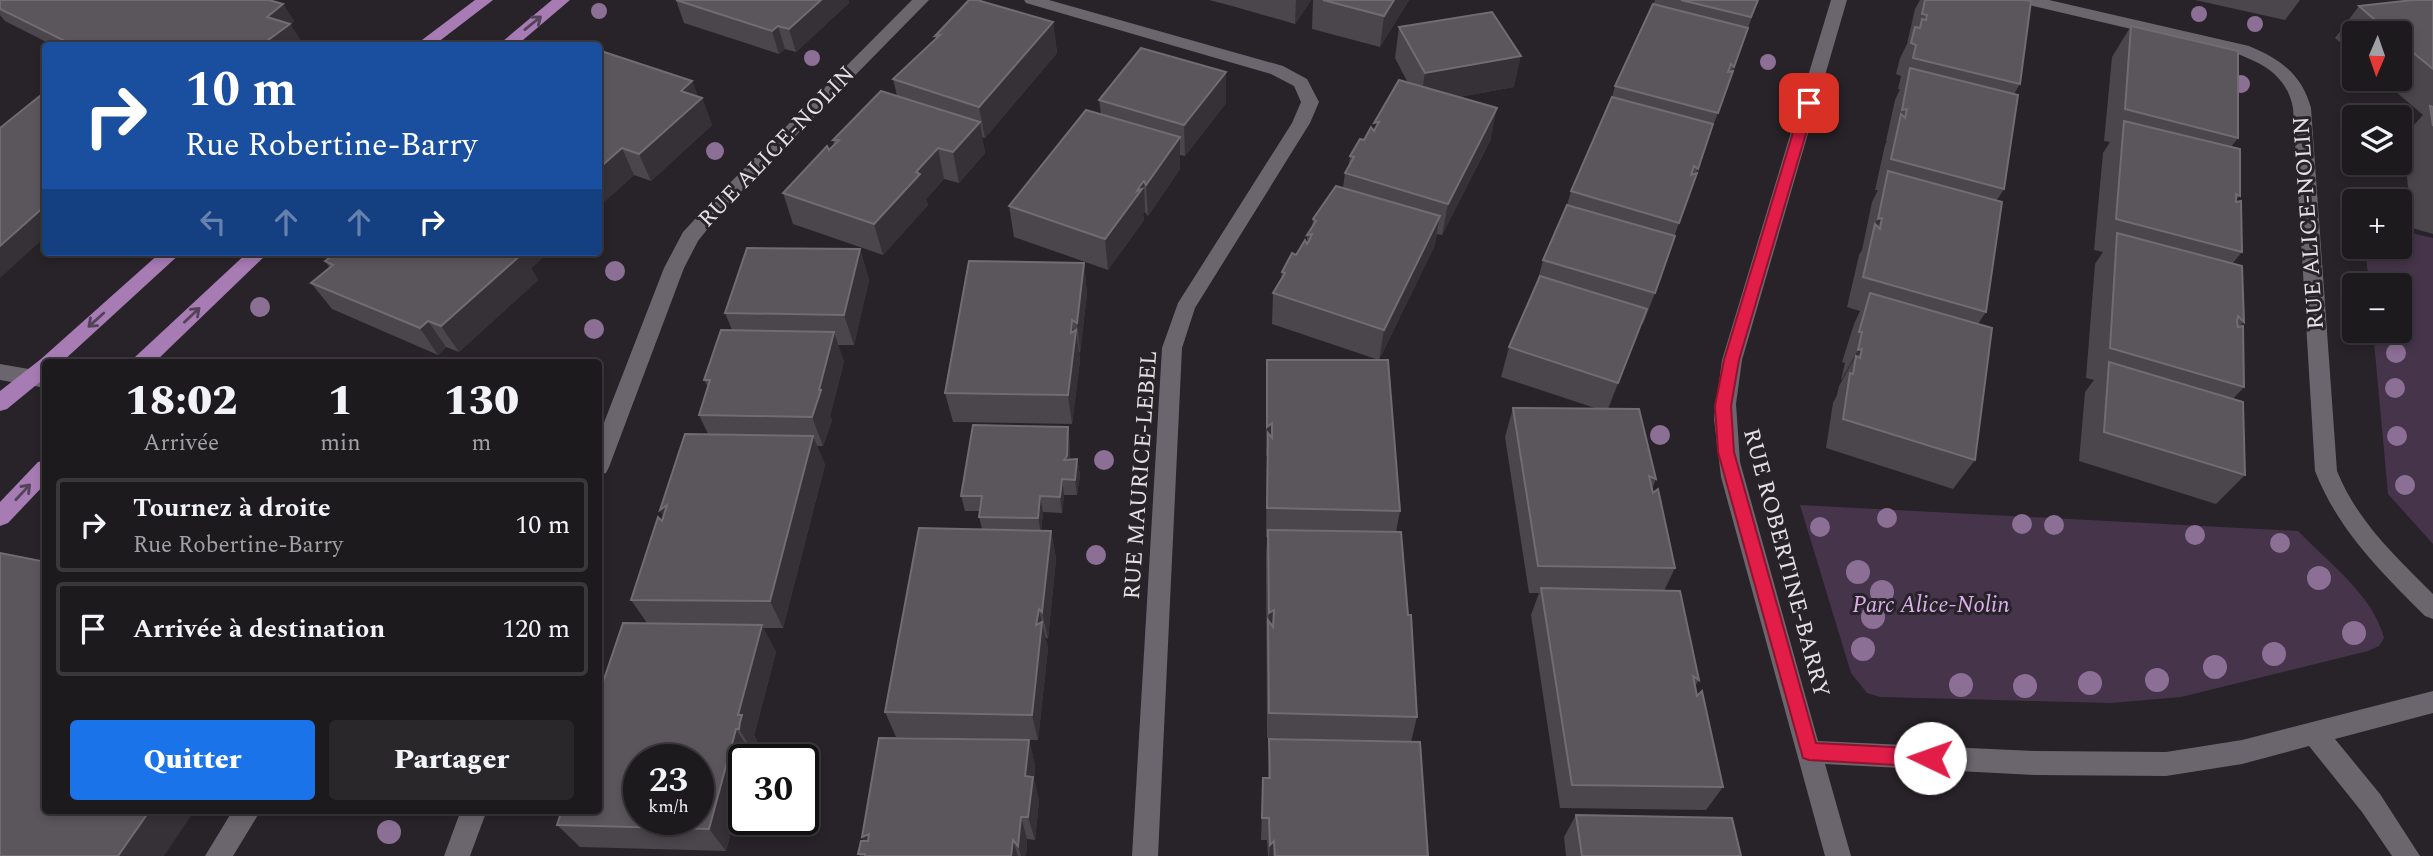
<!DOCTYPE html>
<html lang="fr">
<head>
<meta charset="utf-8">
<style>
  body { margin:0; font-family:Spectral,serif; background:#2a272b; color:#f1f3f6; height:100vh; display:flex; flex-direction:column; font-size:26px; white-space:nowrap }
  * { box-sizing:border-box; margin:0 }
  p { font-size:23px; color:#a0a1a4 }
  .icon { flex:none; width:38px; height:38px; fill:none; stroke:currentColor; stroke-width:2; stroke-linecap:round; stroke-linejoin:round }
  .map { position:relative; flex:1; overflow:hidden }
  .panel { position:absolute; left:42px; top:359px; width:560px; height:455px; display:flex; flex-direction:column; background:#1d1a1e; border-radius:7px; box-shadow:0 4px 10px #0003,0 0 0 2px #3b383c }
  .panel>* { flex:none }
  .hud { position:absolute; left:42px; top:42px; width:560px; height:214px; border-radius:7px; box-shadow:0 4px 10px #0003,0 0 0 2px #3b383c; background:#1a4fa0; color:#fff; overflow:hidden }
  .needle { width:46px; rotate:182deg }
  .fabs { position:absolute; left:2342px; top:21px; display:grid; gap:14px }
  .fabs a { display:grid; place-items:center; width:70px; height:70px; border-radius:7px; background:#1d1a1e; box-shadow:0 4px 10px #0003,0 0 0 2px #3b383c; font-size:35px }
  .speed { position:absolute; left:623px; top:744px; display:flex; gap:14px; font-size:35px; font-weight:700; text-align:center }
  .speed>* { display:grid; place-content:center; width:91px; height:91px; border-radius:50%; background:#1d1a1e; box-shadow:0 4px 10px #0003,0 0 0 2px #3b383c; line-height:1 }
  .speed small { font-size:18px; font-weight:400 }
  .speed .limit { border:4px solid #111; border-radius:10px; background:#fff; color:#111 }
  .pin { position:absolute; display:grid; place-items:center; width:60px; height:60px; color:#fff; margin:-30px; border-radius:14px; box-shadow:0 4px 10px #0006 }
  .me { position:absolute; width:77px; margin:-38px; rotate:273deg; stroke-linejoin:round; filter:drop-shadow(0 0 5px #0008) }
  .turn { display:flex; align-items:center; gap:24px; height:147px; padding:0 28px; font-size:32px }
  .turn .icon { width:91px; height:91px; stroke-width:2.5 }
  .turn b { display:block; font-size:49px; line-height:60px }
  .lanes { display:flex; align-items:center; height:66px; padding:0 28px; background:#0003; justify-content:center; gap:35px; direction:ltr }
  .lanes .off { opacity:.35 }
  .eta { display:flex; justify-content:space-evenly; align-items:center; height:119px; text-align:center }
  .eta b { font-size:42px; font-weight:800; line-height:49px }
  .button { display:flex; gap:14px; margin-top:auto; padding:14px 28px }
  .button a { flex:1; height:80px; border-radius:7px; background:#1a73e8; color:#fff; font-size:28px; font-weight:800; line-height:80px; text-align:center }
  .button a+a { background:#2a272b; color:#f1f3f6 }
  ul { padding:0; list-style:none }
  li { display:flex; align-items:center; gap:21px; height:94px; margin:0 14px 10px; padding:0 14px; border:4px solid #3b383c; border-radius:7px }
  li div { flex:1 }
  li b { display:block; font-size:26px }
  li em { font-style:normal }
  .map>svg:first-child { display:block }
  .green { fill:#45344a }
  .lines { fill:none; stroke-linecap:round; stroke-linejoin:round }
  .minor { fill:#6b666d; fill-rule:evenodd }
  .major { fill:#a77bb4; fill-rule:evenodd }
  .tree { fill:#8c6f95 }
  .wall { fill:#4a464b }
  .shaded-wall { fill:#353136 }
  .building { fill:#5a565c; stroke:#706c71; stroke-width:2; fill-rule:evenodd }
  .oneway { stroke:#544259 }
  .route { fill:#e11d48; stroke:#92132f; stroke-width:2 }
  .labels { text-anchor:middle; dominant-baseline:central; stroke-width:6; stroke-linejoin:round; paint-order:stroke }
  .street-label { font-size:23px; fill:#e3e1e4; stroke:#272328 }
  .park-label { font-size:23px; font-style:italic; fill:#dfaeee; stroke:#272328 }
</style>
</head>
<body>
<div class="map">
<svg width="2433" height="856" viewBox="0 0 2433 856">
  <rect width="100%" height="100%" fill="#272328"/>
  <g class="green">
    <polygon points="2399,230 2433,238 2433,544 2388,494 2373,331 2399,331 2399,285 2369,285 2365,247 2399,247"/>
    <path d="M1800 505 2298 531C2328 562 2373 595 2384 638L2379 646 2368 651 2181 697 2111 703 1880 697 1867 693 1851 673Z"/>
  </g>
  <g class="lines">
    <g class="minor">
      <polygon points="912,0 929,0 720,213 698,241 684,268 609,467 606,473 598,475 598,438 664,268 683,232 708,205"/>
      <polygon points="1024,0 1049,0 1283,66 1307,79 1319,102 1310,123 1195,308 1182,348 1158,856 1132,856 1162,348 1178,303 1292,123 1301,102 1294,86 1271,74 1026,3"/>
      <polygon points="1831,0 1847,0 1742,360 1736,404 1740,462 1818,741 2035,751 2166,752 2242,740 2433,691 2433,713 2335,739 2380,794 2420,856 2392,856 2362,812 2309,746 2242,764 2166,776 2035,775 1825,764 1851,856 1825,856 1721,477 1714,419 1722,360"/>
      <path d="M2021 0H2049L2249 46C2280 59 2302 74 2311 108L2337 471C2357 521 2396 557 2433 594V619L2425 616C2381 572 2338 530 2315 471L2293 108C2287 77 2266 65 2238 54L2029 5Z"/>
      <polygon points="0,364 46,372 46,388 0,380"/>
      <polygon points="233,810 261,810 233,856 205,856"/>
      <polygon points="461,810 487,810 470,856 444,856"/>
    </g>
    <g class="major">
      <polygon points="475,0 493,0 433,46 414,46"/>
      <polygon points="552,0 570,0 516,46 497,46"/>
      <polygon points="161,252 182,252 62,362 46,362 46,377 7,409 0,411 0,391 41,359"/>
      <polygon points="248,252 269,252 155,362 132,362 135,357"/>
      <polygon points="46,460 46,483 8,523 0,526 0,502 38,462"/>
    </g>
  </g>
  <g class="tree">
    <circle cx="599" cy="11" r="8"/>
    <circle cx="2199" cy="14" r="8"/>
    <circle cx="2255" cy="24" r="8"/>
    <circle cx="812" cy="58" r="8"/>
    <circle cx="1768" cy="62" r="8"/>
    <circle cx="2241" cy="84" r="9"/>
    <circle cx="715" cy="151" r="9"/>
    <circle cx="615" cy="271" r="10"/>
    <circle cx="260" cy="307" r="10"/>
    <circle cx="594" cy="329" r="10"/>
    <circle cx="2396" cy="353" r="10"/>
    <circle cx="2395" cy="388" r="10"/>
    <circle cx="1660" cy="435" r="10"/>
    <circle cx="2397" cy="436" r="10"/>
    <circle cx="1104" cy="460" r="10"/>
    <circle cx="2405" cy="485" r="10"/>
    <circle cx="1887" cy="518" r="10"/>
    <circle cx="2022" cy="524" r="10"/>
    <circle cx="2054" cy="525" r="10"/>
    <circle cx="1820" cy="527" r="10"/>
    <circle cx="2195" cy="535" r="10"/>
    <circle cx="2280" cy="543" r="10"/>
    <circle cx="1096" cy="555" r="10"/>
    <circle cx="1858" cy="572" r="12"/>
    <circle cx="2319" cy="578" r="12"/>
    <circle cx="1882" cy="592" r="12"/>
    <circle cx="1873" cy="617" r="12"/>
    <circle cx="2354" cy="633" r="12"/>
    <circle cx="1863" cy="649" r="12"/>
    <circle cx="2274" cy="654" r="12"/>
    <circle cx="2215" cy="667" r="12"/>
    <circle cx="2157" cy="680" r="12"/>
    <circle cx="2090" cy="683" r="12"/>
    <circle cx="1961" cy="685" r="12"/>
    <circle cx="2025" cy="686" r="12"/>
    <circle cx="389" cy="832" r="12"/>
  </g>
  <g class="wall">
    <polygon points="0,0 283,4 294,21 290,24 301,41 295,46 54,46 5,21 0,15"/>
    <polygon points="676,0 848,0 849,3 796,52 785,49 779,54 684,23"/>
    <polygon points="1209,0 1311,0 1295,24 1232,6"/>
    <polygon points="1313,0 1409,0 1380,47 1312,29"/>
    <polygon points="1655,0 1758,0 1718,113 1706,144 1655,293 1643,324 1642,323 1608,409 1656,479 1652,489 1675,568 1664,591 1699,680 1695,686 1697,696 1723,787 1706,810 1560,808 1531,615 1539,593 1529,593 1505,437 1513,408 1595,408 1501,377 1509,347 1537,283 1543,260 1567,205 1571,191 1612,97 1615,86"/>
    <polygon points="1920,0 2025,0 2020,84 2014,94 2004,189 1997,200 1986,312 1978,324 1975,460 1953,489 1826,448 1833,403 1837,395 1839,386 1843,379 1841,380 1845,363 1842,362 1854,324 1860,311 1847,307 1859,255 1862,250 1872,202 1878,190 1875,190 1885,145 1887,141 1886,141 1895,100 1900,89 1898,89 1901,76 1896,74 1900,58 1907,44 1915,9"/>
    <polygon points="2195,0 2300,0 2285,20"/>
    <polygon points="2433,0 2433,234 2412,228 2403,137 2423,115 2381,79 2399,79 2399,33 2354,33 2354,54 2335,38 2359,6"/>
    <polygon points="1053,22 1057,53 985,138 982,137 985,153 959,183 944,179 926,199 928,205 883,255 793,224 783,193 834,145 833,140 897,96 893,79 936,38 935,36"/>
    <polygon points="2131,26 2238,138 2231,147 2240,196 2236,200 2242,252 2232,264 2244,322 2240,326 2244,387 2233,399 2245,475 2216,504 2079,461 2085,392 2094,380 2086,378 2095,264 2103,252 2094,250 2103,153 2110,142 2104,141 2112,57"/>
    <polygon points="1399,27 1514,87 1459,97 1491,139 1442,235 1437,234 1434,247 1379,360 1272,324 1273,293 1281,280 1282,272 1307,243 1307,235 1312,227 1313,219 1343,188 1345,173 1349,165 1350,156 1373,131 1408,83 1395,58"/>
    <polygon points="598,50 692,81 698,97 702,98 712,125 651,181 634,175 598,207"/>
    <polygon points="1226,72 1226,103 1185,156 1180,155 1180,169 1148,216 1145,212 1143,215 1144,220 1108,270 1014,237 1009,206 1101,114 1099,100"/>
    <polygon points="860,249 869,280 854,345 838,345 844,362 830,416 832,420 823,446 817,446 825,465 783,628 763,628 776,652 754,736 757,740 754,753 751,753 750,760 744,760 744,783 726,851 580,847 557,825 647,623 631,600 663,516 660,510 708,434 699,415 708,387 704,380 732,330 725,313"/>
    <polygon points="337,252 549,252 531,268 538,280 459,352 446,347 438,355 332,309 311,283 330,268 325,261"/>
    <polygon points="1084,263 1087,294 1080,353 1079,352 1080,360 1072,424 953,422 945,393"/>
    <polygon points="1267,360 1400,511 1396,532 1417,717 1411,742 1267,738 1266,557 1267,537 1266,537 1267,455 1266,456 1266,390"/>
    <polygon points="1070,443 1070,460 1077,459 1080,475 1077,495 1064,495 1062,513 1043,512 1041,531 1051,531 1056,559 1048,639 1045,637 1048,648 1038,740 896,737 885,712 982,529 979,517 980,511 965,511 961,496"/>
    <polygon points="1269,739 1428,856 1268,856 1267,840 1261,840 1263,778 1268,778"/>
    <polygon points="1029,740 1035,765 1034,780 1039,800 1035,840 1027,839 1026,856 860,856 858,854 864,841 862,837"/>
    <polygon points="1576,815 1741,856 1566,856 1564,837"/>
  </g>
  <g class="shaded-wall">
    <polygon points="821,0 848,0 849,3 796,52 789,29"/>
    <polygon points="1296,0 1311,0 1295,24"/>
    <polygon points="1394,0 1409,0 1380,47 1384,16"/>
    <polygon points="283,4 294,21 290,24 301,41 295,46 260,46 267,17"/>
    <polygon points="1053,22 1057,53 985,138 979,107"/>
    <polygon points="778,26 785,49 779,54 772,31"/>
    <polygon points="1521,56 1514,87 1420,104 1425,73"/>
    <polygon points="1226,72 1226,103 1185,156 1184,125"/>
    <polygon points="692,81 699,100 702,98 712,125 651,181 639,154 681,91"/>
    <polygon points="1497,108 1491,139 1442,235 1448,204"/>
    <polygon points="980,122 985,153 959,183 953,152"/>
    <polygon points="1180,137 1180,169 1148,216 1146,185"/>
    <polygon points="622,148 634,175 598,207 598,169"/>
    <polygon points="938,148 944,179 926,199 928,205 883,255 874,224 916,172"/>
    <polygon points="1144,181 1145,212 1143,215 1144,220 1108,270 1105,239"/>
    <polygon points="46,205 46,236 0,278 0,246"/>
    <polygon points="1440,216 1434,247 1379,360 1384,330"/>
    <polygon points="1882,218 1873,234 1875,224 1878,219"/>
    <polygon points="860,249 869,280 854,345 844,315"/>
    <polygon points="511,252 549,252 531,268 538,280 459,352 441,326"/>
    <polygon points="1084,263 1087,294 1080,353 1077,323"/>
    <polygon points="1647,309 1636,340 1607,412 1618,383"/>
    <polygon points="1072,320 1075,341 1076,330 1080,360 1072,424 1068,395"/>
    <polygon points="428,321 446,347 438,355 420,328"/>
    <polygon points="834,332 844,362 830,416 832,420 823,446 812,417"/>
    <polygon points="1862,349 1856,360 1856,356 1843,379 1841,380 1858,350"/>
    <polygon points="1272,423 1270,452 1268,433 1266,456 1267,427"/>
    <polygon points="1068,427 1070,443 1069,472 1064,460"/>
    <polygon points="813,436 825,465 783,628 770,601"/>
    <polygon points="1077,459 1080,475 1077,495 1075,480"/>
    <polygon points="1062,479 1064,495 1062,513 1060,497"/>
    <polygon points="1040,496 1043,512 1041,533 1038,518"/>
    <polygon points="667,505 676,538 660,510"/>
    <polygon points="1051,531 1056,559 1048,639 1042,612"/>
    <polygon points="1039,609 1048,648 1038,740 1032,715 1036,625"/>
    <polygon points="1274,610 1272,636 1268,625 1269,613"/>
    <polygon points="762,625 776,652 754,736 757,740 754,753 739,729 738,715"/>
    <polygon points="736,729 751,753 750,760 744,760 744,783 726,851 709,829"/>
    <polygon points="1029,740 1035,765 1034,780 1039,800 1035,840 1028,817 1025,776"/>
    <polygon points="150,810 195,810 164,856 118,856"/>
    <polygon points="1021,817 1027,839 1026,856 1021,856 1018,846"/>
    <polygon points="869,834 873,856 862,837"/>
    <polygon points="1013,840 1018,856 1011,856"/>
    <polygon points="1274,841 1273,856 1269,856 1270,845"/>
  </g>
  <g class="building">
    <polygon points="0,0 269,0 283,4 267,17 290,24 260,46 75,46 0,9"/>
    <polygon points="676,0 821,0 789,29 778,26 772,31"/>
    <polygon points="969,0 977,0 1053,22 979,107 893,79 940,35 935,36"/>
    <polygon points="1323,0 1394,0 1384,16"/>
    <polygon points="1681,0 1758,0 1751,17"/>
    <polygon points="1925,0 2025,0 2031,1 2020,84 1913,58 1916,45 1911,43 1915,27 1920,28 1922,19 1926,20 1927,15 1922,14"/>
    <polygon points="2413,0 2433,0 2433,69 2399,41 2399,33 2390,33 2359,6"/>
    <polygon points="1653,4 1748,28 1734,67 1731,64 1728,72 1733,71 1718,113 1615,86"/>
    <polygon points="1492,12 1521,56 1425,73 1399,27"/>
    <polygon points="2131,26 2238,51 2238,138 2125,109"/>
    <polygon points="1141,48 1226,72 1184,125 1099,100"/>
    <polygon points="598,50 692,81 681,91 702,98 639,154 622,148 598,169"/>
    <polygon points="1910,68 2018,95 2004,189 1891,159 1901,114 1905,118 1907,109 1902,110"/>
    <polygon points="1399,80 1497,108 1448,204 1345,173 1354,157 1350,156 1360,139 1364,140 1371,127 1374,131 1376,127 1379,122 1374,123"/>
    <polygon points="46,91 46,205 0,246 0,128"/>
    <polygon points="881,91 980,122 953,152 938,148 916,172 920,174 874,224 783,193 827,146 829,150 839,140 833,140"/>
    <polygon points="1612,97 1713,124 1698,169 1694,166 1691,175 1697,173 1679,223 1571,191"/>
    <polygon points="2430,106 2433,107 2433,126"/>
    <polygon points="1086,110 1180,137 1146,185 1144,181 1140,186 1137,191 1142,189 1105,239 1009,206"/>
    <polygon points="2124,121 2240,149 2240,196 2236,194 2236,202 2241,201 2242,252 2116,219"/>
    <polygon points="1888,171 2002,202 1986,312 1863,277 1875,224 1880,229 1882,218 1878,219"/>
    <polygon points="1336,186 1440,216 1384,330 1273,293 1285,273 1282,272 1292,253 1296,255 1305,240 1307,244 1310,239 1312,234 1307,235 1316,221 1313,219"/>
    <polygon points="1567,205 1675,236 1655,293 1543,260"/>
    <polygon points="2117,233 2242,266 2244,322 2238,316 2237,322 2238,327 2243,326 2244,387 2110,348"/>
    <polygon points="747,248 860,249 844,315 725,313"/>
    <polygon points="337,252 520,252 523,253 441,326 428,321 420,328 311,283 333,265 325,261"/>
    <polygon points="969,261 1084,263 1077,323 1072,320 1071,333 1076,330 1068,395 945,393"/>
    <polygon points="1540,276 1647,309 1618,383 1509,347"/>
    <polygon points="1870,293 1992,328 1975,460 1843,419 1850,373 1853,374 1856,356 1860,358 1862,349 1858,350 1862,332 1859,332"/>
    <polygon points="721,330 834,332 819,390 821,390 812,417 699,415 710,380 704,380"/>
    <polygon points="1267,360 1388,360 1400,511 1267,508 1268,433 1272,438 1272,423 1267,427"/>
    <polygon points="2109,362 2243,402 2245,475 2104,432"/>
    <polygon points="1513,408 1639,409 1656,479 1649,476 1653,493 1658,489 1675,568 1538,566"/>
    <polygon points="973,425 1068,427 1067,456 1064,460 1077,459 1075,480 1062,479 1060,497 1040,496 1038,518 979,517 982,496 961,496"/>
    <polygon points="685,434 813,436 770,601 631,600 658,517 662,521 667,505 660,510"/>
    <polygon points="919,528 1051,531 1042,612 1039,609 1036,625 1042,622 1032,715 885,712"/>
    <polygon points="1268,530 1401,532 1408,615 1411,615 1417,717 1269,713 1268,620 1273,627 1274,610 1269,613"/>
    <polygon points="0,553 46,562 46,810 150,810 118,856 0,856"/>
    <polygon points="1541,588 1680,591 1699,680 1693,676 1697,696 1702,691 1723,787 1572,785"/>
    <path d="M623 623 762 625 738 715H742L740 722 739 729H736L709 829 557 825 562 810H598V697ZM639 760H698V819H639Z"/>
    <polygon points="879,738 1029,740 1025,776 1033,777 1028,817 1021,817 1018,846 1013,840 1011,856 865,856 865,854 858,854 861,841 868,841 869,834 862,837"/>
    <polygon points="1269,739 1420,742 1428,856 1275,856 1274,841 1270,845 1269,818 1262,818 1263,778 1270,778"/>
    <polygon points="1576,815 1732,818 1741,856 1582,856"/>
  </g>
  <defs><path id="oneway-shaft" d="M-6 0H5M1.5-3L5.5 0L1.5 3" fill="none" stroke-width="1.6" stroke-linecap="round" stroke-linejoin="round" transform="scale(1.75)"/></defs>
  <g class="oneway">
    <use href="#oneway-shaft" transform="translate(533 23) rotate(-39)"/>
    <use href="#oneway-shaft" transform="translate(192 315) rotate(-43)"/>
    <use href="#oneway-shaft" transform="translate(96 320) rotate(138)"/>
    <use href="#oneway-shaft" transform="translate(23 492) rotate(-47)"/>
  </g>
  <polygon class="route" points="1809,99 1815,103 1739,360 1731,406 1734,452 1816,743 1930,749 1937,751 1940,758 1937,764 1930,767 1809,760 1803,758 1718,452 1715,406 1724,360 1802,103"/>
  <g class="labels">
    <g class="street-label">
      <text transform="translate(777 147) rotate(-46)">RUE ALICE-NOLIN</text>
      <text transform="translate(2309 223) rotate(-94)">RUE ALICE-NOLIN</text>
      <text transform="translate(1141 475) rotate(-86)">RUE MAURICE-LEBEL</text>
      <text transform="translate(1786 563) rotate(75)">RUE ROBERTINE-BARRY</text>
    </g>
    <g class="park-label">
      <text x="1931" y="605">Parc Alice-Nolin</text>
    </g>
  </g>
</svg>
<div class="fabs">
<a><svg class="needle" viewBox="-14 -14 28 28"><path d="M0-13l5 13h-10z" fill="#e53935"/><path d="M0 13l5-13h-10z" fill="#a0a1a4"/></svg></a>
<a><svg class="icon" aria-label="layers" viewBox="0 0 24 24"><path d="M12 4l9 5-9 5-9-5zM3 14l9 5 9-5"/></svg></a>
<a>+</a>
<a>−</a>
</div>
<div class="speed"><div>23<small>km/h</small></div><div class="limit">30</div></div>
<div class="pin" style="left:1809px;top:103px;background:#d93025"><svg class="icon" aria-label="arrive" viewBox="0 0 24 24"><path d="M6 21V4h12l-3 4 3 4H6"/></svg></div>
<svg class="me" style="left:1930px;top:758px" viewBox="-20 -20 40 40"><circle r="19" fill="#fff"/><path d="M0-13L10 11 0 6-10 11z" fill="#e11d48"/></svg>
<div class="hud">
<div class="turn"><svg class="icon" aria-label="right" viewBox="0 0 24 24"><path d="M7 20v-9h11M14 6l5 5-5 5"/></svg><div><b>10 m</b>Rue Robertine-Barry</div></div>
<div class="lanes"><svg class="icon off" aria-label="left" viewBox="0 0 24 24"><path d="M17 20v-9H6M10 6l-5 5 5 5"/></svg><svg class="icon off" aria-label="ahead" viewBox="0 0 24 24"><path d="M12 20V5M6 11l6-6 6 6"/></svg><svg class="icon off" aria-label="ahead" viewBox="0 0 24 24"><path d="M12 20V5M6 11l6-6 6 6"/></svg><svg class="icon" aria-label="right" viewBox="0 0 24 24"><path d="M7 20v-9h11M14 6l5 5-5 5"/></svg></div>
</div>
<section class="panel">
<div class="eta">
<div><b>18:02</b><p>Arrivée</p></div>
<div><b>1</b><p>min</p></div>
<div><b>130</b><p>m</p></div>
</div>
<ul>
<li><svg class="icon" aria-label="right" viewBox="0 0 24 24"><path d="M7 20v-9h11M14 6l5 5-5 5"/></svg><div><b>Tournez à droite</b><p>Rue Robertine-Barry</p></div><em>10 m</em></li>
<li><svg class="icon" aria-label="arrive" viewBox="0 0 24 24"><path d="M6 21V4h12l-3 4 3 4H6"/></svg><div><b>Arrivée à destination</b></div><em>120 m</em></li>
</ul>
<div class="button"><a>Quitter</a><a>Partager</a></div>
</section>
</div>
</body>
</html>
